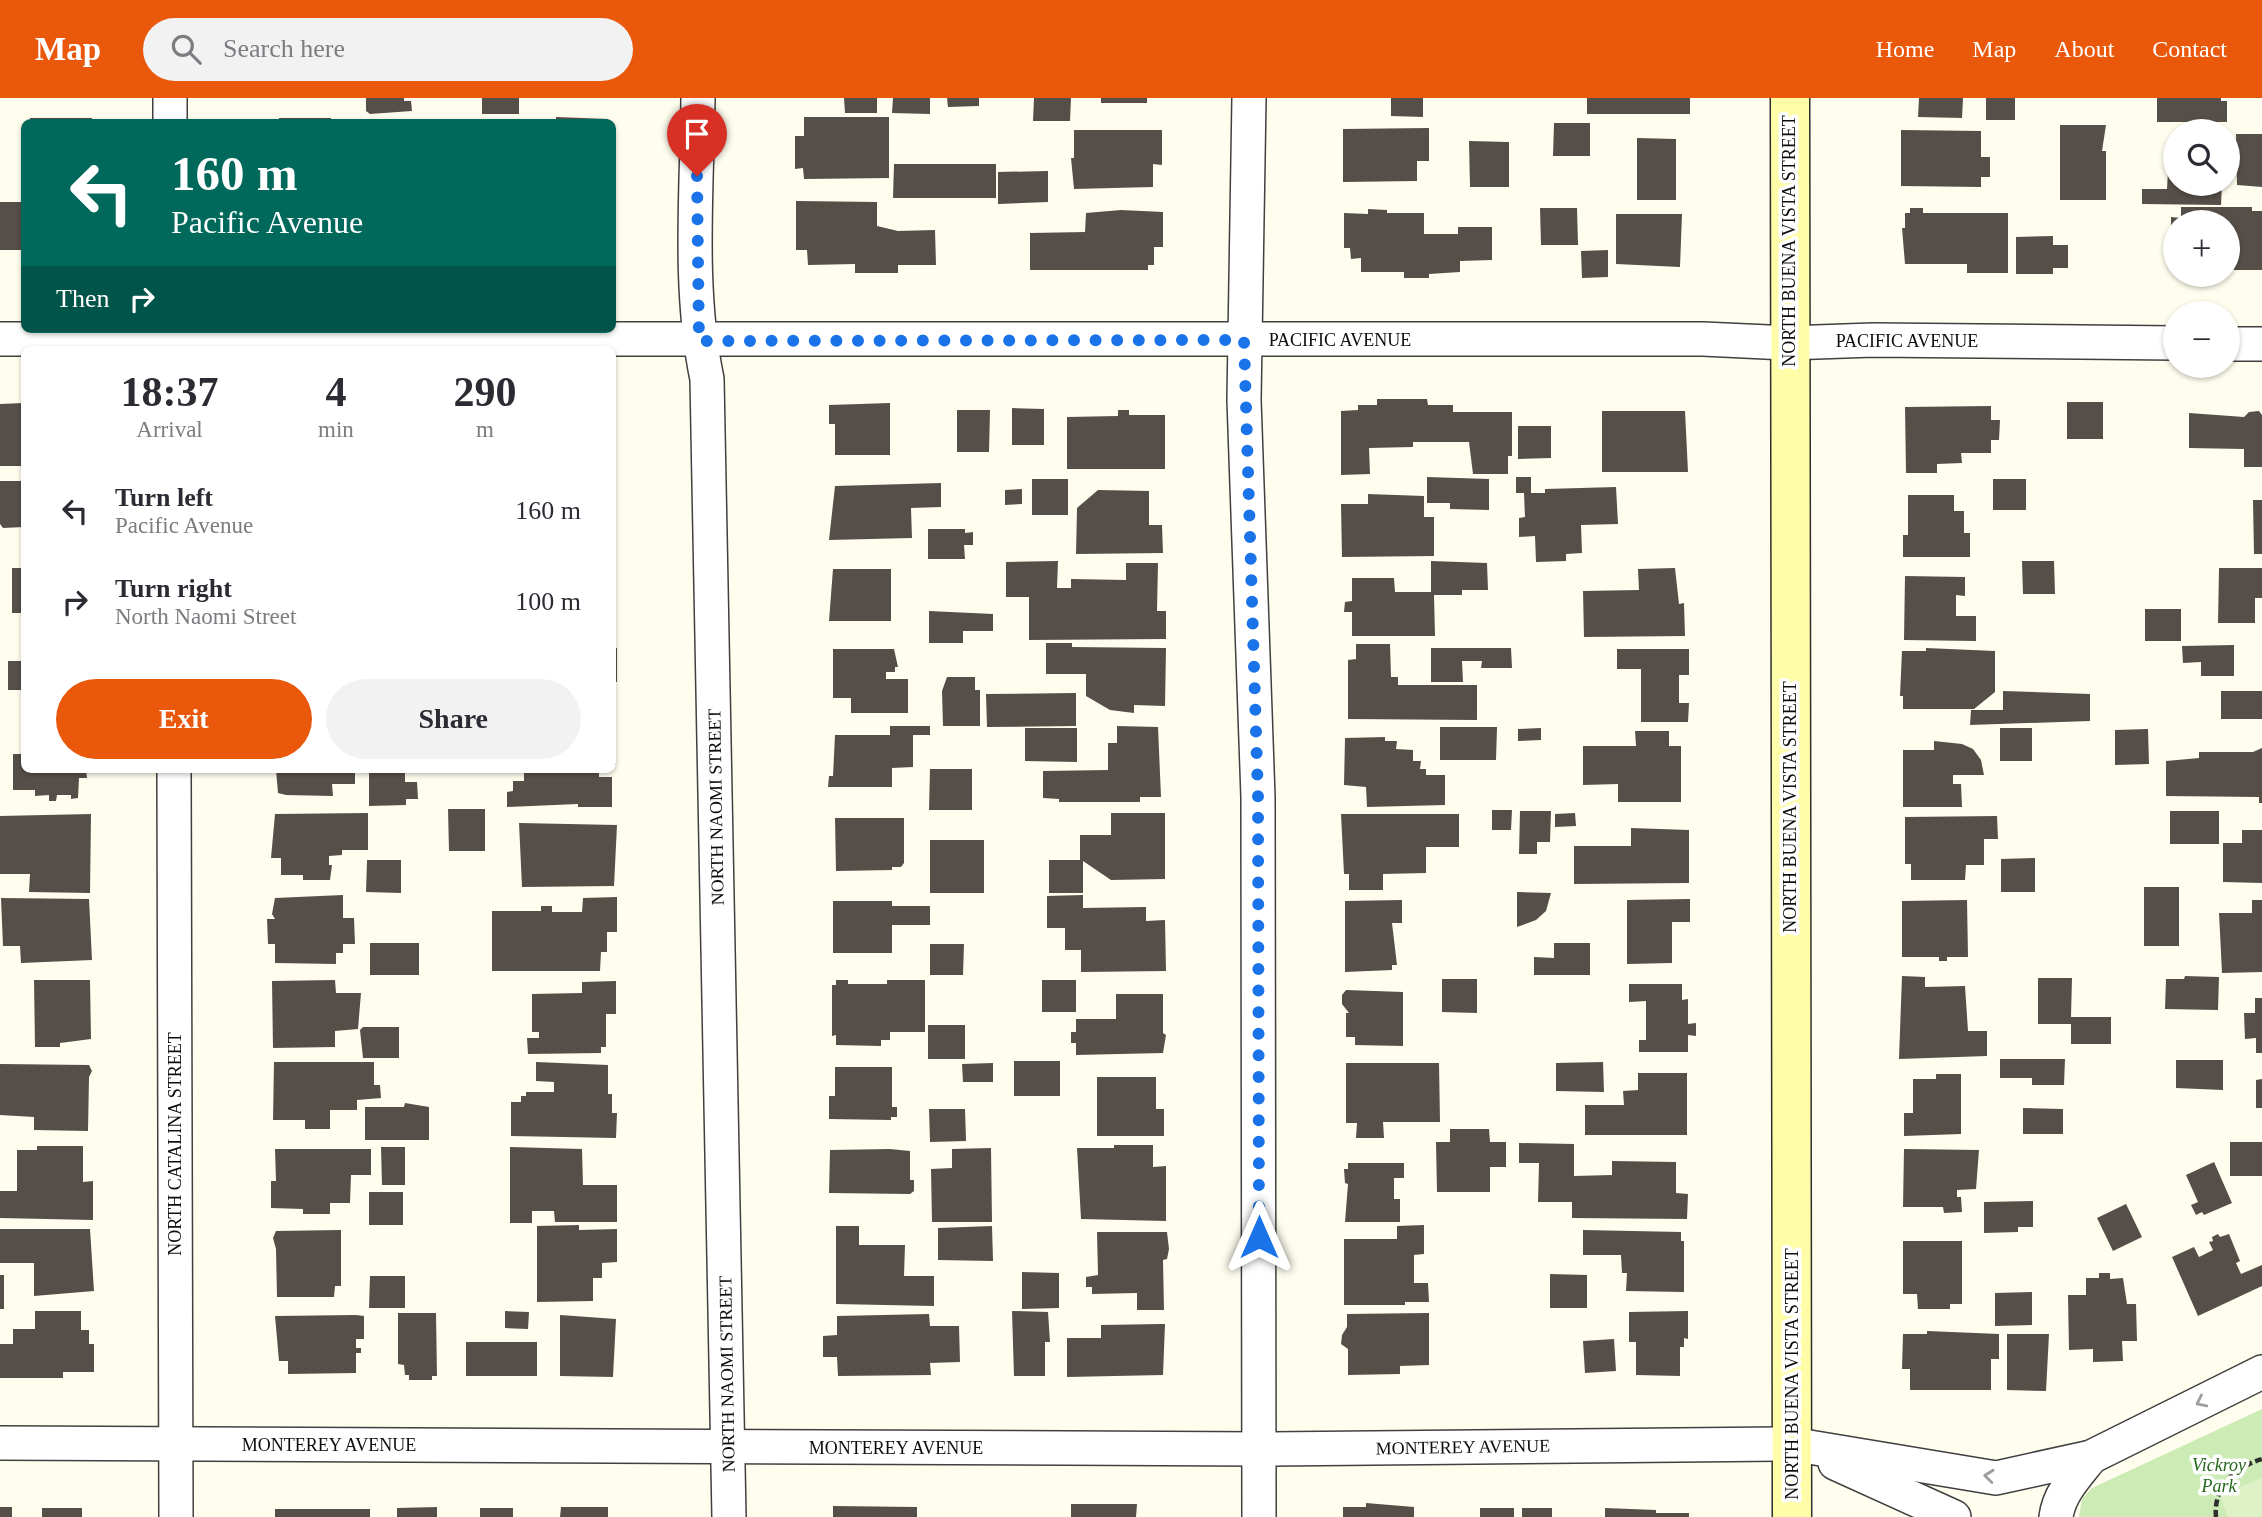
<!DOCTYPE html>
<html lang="en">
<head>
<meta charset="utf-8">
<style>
  body { margin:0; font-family:Georgia,serif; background:#f2f2f3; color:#2b2b33; height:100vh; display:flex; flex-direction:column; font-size:26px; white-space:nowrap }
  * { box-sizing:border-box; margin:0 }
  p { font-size:23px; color:#7c7c81 }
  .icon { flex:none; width:38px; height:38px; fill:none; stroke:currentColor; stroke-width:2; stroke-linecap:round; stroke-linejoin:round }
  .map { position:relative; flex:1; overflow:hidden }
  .details { position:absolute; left:21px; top:248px; width:595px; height:427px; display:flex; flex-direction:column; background:#fff; border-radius:10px; box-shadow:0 2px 5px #0004 }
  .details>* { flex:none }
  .guide { position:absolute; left:21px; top:21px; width:595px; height:214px; border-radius:10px; box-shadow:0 2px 5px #0004; background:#00695c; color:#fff; overflow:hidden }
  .buttons { position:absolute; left:2163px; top:21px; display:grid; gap:14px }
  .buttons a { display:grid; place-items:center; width:77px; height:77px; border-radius:50%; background:#fff; box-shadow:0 2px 5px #0004; font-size:35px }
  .pin { position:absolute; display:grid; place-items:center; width:60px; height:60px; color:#fff; margin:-72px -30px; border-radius:50% 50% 50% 0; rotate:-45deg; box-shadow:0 0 7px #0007 }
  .pin .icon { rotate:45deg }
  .me { position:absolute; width:77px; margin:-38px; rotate:0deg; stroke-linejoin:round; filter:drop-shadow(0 0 5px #0008) }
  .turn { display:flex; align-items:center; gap:24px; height:147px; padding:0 35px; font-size:32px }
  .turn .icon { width:91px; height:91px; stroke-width:2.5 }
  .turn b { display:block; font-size:49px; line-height:60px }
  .then { display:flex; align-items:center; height:66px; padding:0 35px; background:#0003; gap:14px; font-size:26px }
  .eta { display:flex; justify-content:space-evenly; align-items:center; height:119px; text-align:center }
  .eta b { font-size:42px; font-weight:600; line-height:49px }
  .primary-button { display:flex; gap:14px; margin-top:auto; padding:14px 35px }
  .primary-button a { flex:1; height:80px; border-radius:42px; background:#ea580c; color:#fff; font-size:28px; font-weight:600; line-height:80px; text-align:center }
  .primary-button a+a { background:#f2f2f3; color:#2b2b33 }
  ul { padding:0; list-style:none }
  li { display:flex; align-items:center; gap:21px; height:91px; padding:0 35px }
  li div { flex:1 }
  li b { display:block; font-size:26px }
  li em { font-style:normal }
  header { display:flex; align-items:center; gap:42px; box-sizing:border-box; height:98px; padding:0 35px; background:#ea580c; color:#fff }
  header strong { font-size:33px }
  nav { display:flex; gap:38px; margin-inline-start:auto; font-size:24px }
  .search { width:490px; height:63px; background:#f2f2f3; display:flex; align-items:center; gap:18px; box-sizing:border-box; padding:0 24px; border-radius:38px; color:#7c7c81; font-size:26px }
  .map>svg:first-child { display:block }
  .green { fill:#ccebb5 }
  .pitch { fill:#dff2c7 }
  .building { fill:#564f49 }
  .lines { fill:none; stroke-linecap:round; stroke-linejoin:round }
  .minor-casing { stroke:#404040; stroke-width:36 }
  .secondary-casing { stroke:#2f2f2f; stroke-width:41 }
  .path { stroke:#2f2f2f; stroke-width:4.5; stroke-dasharray:7 3.5; stroke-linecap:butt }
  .minor { stroke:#fff; stroke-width:33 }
  .secondary { stroke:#fffda8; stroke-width:38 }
  .oneway { stroke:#9e9e9e }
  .route { stroke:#1a73e8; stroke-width:12; stroke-dasharray:0 21.6 }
  .labels { text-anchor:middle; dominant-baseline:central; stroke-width:7; stroke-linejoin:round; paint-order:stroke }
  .street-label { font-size:18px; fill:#0d0d0d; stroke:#fff }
  .park-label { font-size:18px; font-style:italic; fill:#24671b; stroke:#fff }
</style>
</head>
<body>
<header>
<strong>Map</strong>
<div class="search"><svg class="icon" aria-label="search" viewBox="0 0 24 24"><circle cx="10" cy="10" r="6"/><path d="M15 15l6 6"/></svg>Search here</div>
<nav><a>Home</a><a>Map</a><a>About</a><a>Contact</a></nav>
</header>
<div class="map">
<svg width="2262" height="1419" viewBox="0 0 2262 1419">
  <rect width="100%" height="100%" fill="#fffded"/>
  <polygon class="green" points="2262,1311 2262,1419 2079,1419 2082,1401 2092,1390"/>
  <polygon class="pitch" points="2262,1380 2262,1419 2228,1419 2220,1397"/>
  <g class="building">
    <polygon points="366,0 404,0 404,3 411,3 412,13 370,16 366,13"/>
    <rect x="482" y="0" width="37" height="16"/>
    <polygon points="844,0 877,0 877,15 845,15"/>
    <polygon points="893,0 930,0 930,16 892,15"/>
    <polygon points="947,0 979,0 979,8 948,9"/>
    <polygon points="1034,0 1071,0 1070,23 1033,23"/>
    <rect x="1101" y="0" width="46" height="5"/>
    <polygon points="1391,0 1423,0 1423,19 1391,18"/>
    <rect x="1587" y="0" width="103" height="16"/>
    <polygon points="1919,0 1963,0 1962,20 1918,19"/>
    <rect x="1986" y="0" width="29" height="22"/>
    <polygon points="2157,0 2221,0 2221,3 2227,3 2227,24 2157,24"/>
    <polygon points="556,19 608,21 608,24 556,24"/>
    <polygon points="804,19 889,19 889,80 804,81 803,70 795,71 795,38 804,38"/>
    <rect x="30" y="20" width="62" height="4"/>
    <rect x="279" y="20" width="52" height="4"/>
    <polygon points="1554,25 1590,25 1590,58 1553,58"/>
    <polygon points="2060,27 2106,27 2102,53 2106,53 2106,102 2060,102"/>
    <polygon points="1429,30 1429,63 1417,63 1417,83 1343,84 1343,31"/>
    <polygon points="1074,32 1162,32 1162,67 1153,66 1153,89 1074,91 1071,60 1074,60"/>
    <polygon points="1901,32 1981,33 1981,59 1990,59 1990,79 1981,79 1981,89 1901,88"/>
    <polygon points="2236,36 2262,36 2262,89 2237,87"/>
    <polygon points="1637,40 1676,41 1676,102 1637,102"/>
    <polygon points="1469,43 1509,44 1509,89 1470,89"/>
    <polygon points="894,66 996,66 996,100 893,100"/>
    <polygon points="1048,73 1048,104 998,106 998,74"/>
    <polygon points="2168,73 2175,73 2175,86 2222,86 2221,107 2142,106 2142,91 2167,91"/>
    <polygon points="796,103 877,104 877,128 898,133 935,132 936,167 898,167 898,175 855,175 855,166 808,167 807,152 796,152"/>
    <rect x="0" y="104" width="24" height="48"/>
    <polygon points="2181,109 2252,109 2252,113 2262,113 2262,172 2228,172 2228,124 2175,124 2175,146 2171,146 2171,119 2181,120"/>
    <polygon points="1540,110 1577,110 1578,147 1541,147"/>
    <polygon points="1910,110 1923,110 1923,115 2008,115 2008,175 1967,175 1967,166 1905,166 1902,130 1905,130 1905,115 1910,115"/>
    <polygon points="1368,111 1387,112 1387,115 1424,115 1424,136 1458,136 1458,129 1492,129 1492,162 1460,163 1460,174 1429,176 1429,180 1404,180 1404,174 1361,174 1361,160 1351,161 1350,150 1344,150 1344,115 1368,116"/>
    <polygon points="1121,112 1163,114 1163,149 1154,149 1154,167 1148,167 1148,172 1030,172 1030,135 1085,134 1086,115"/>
    <polygon points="1616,116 1682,116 1680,169 1616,166"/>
    <polygon points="2053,138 2053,147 2068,147 2068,170 2053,170 2053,176 2016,176 2016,139"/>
    <polygon points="1608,152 1608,179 1582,180 1581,153"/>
    <polygon points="1377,301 1427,301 1428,307 1453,307 1453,314 1512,314 1512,358 1508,358 1508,376 1473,376 1469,344 1413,344 1413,349 1369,350 1370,376 1341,377 1341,313 1358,312 1358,307 1377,307"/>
    <rect x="2067" y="304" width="36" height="37"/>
    <polygon points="24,305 24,368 0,368 0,306"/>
    <polygon points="890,305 890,357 835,357 835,326 829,326 829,307"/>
    <polygon points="1991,308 1991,322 2000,322 1999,342 1991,342 1991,355 1961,355 1962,365 1937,366 1937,375 1906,375 1905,309"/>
    <polygon points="1012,310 1044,311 1044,347 1012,347"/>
    <polygon points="957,312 990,312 989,354 957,354"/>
    <polygon points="1118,312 1129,312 1129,317 1165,317 1165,371 1067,371 1067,319 1118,318"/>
    <polygon points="1602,313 1685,313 1688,374 1602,374"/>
    <polygon points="2259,313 2262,317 2262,369 2244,369 2244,351 2189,350 2189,315 2244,319 2249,314"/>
    <polygon points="1518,328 1551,328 1551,360 1518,361"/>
    <polygon points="1427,379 1489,381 1489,412 1450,411 1450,405 1427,405"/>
    <polygon points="1516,379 1531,379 1531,395 1545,395 1545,391 1616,389 1618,426 1581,427 1582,455 1566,456 1566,463 1536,464 1535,438 1519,439 1519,420 1525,419 1524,395 1516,395"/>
    <rect x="1032" y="381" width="36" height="36"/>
    <rect x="1993" y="381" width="33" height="31"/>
    <polygon points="0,383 24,383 24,429 3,430 0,426"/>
    <polygon points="941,385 941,409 911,410 912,440 829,442 835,388"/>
    <polygon points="1022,391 1022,406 1005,407 1005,392"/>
    <polygon points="1098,392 1149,393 1149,427 1162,427 1163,455 1076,456 1077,410"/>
    <polygon points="1368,396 1424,398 1424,419 1434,419 1434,458 1342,459 1341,406 1368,406"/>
    <polygon points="1908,397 1954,397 1954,413 1964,413 1964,435 1970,435 1970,459 1903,459 1903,437 1908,437"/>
    <polygon points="2253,402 2262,402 2262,456 2254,456"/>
    <polygon points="928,431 965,431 965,435 973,434 973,447 964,447 965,461 928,461"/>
    <polygon points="1058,463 1057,490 1071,490 1071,481 1126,482 1126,465 1158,465 1157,513 1166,513 1166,541 1029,542 1029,499 1006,499 1006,464"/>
    <polygon points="1431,463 1487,465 1488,492 1462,492 1462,497 1434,497 1435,538 1352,538 1352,514 1344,514 1345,504 1352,503 1352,480 1394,480 1395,494 1431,494"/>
    <polygon points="2022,463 2054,463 2055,496 2023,496"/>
    <rect x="12" y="470" width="12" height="45"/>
    <polygon points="1675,470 1679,506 1684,505 1685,538 1584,539 1583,493 1639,492 1638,471"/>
    <polygon points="2219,470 2262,470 2262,500 2255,500 2255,525 2218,525"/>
    <polygon points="833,471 891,471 891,523 829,523"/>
    <polygon points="1905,478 1965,479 1965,498 1956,497 1956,518 1976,518 1976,543 1904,542"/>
    <rect x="2145" y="511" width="36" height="32"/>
    <polygon points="929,513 993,516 993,533 963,533 963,545 929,545"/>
    <polygon points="1046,545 1072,545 1072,549 1166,550 1165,608 1134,607 1134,615 1110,612 1086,598 1086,576 1046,576"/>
    <polygon points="1356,546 1390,546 1391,579 1398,579 1398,587 1477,587 1477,622 1348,621 1348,562 1356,561"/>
    <polygon points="2234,547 2234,578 2201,578 2201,564 2183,565 2182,548"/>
    <rect x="612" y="550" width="5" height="34"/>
    <polygon points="1431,550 1511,550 1512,570 1481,570 1482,563 1462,563 1463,584 1431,584"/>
    <polygon points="1926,550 1995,553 1995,594 1974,611 1903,611 1903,598 1900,598 1902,553 1926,553"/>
    <polygon points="833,551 894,551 898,569 895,569 895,574 886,574 886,581 908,581 908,615 851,615 851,600 833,600"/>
    <polygon points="1617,551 1689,551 1689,577 1679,577 1679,605 1689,605 1688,624 1641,624 1641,571 1617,571"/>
    <rect x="8" y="563" width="16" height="29"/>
    <polygon points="947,579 975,579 975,592 980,592 980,628 943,628 942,593"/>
    <polygon points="2003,593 2090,596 2090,623 1970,627 1971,612 2003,612"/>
    <rect x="2221" y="593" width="41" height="28"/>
    <polygon points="1076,595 1076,628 987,629 986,596"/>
    <polygon points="890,628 930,628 930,637 913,637 913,669 892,670 892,689 828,689 829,678 833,678 835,637 890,637"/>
    <polygon points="1117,628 1158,629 1161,699 1140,699 1140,704 1059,704 1059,701 1043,700 1043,673 1108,672 1108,645 1117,645"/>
    <polygon points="1440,629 1497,629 1496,662 1440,662"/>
    <polygon points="1025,630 1077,630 1077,664 1025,663"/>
    <polygon points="1541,630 1541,642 1518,643 1518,631"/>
    <rect x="2000" y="630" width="32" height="33"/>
    <polygon points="2148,631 2149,666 2115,667 2115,632"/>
    <polygon points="1635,633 1669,633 1669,648 1681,648 1681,704 1618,704 1618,686 1583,687 1583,648 1636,648"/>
    <rect x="612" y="634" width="4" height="33"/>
    <polygon points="1385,639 1385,643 1397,643 1396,651 1413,652 1413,663 1421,663 1420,671 1426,671 1426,677 1445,677 1445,707 1367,709 1366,689 1344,687 1345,640"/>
    <polygon points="1934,643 1962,646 1973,651 1981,662 1984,677 1953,677 1953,686 1961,686 1962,709 1903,709 1903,652 1934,652"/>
    <polygon points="2262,650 2262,705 2259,705 2259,699 2166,698 2166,663 2199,660 2199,654 2253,654"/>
    <polygon points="13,656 24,656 24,672 86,672 87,680 79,680 78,700 71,701 71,697 57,697 56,703 49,703 49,697 35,698 35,692 13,692"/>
    <polygon points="930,671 972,671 972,712 929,712"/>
    <polygon points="276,672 355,672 355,686 332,686 333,698 286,697 278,695"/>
    <polygon points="524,672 599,672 599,679 612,679 612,709 578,709 578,706 507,709 507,694 513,693 513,683 524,683"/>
    <polygon points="369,675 405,675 405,684 417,684 418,701 406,701 406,707 369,708"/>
    <polygon points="448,711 485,711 485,753 449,753"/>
    <polygon points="1492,712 1512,712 1511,732 1492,732"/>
    <polygon points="1520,713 1551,713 1550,744 1537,744 1537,756 1519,756"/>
    <rect x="2170" y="713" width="49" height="33"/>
    <polygon points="368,715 368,752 342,752 342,757 329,758 329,767 332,767 330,782 303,782 303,777 281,777 281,760 271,760 275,716"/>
    <polygon points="1111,715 1165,715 1165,781 1111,782 1083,763 1083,795 1049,795 1049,762 1080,762 1080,737 1111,737"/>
    <polygon points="1575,715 1576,728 1555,729 1555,716"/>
    <polygon points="91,716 90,795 29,794 30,776 0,776 0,718"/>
    <polygon points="1341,716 1459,716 1459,749 1426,749 1426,775 1383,776 1383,792 1349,792 1349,776 1344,776"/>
    <polygon points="1997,718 1998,741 1984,741 1984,767 1966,767 1965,782 1911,782 1911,766 1905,766 1905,719"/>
    <polygon points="835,720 904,720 904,765 901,769 892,769 892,772 836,773"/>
    <polygon points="519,725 617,727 614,788 522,789"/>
    <polygon points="1631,730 1689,732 1689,785 1574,786 1574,748 1631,748"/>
    <polygon points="2242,732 2262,732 2262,785 2223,784 2223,745 2242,745"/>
    <rect x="930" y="742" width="54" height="53"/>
    <polygon points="2035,760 2035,794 2001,794 2001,761"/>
    <polygon points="367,762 401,762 401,795 366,794"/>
    <rect x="2144" y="789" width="35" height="59"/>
    <polygon points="1517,794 1551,795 1546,813 1536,822 1517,829"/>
    <polygon points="343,797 343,820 354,820 355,846 343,846 343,855 336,855 336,866 275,865 275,846 268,846 267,821 275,821 272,816 275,800"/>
    <polygon points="1083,797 1083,810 1146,809 1146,823 1165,822 1166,873 1081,874 1081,852 1065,852 1065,830 1047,830 1047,798"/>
    <polygon points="617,799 617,834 607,834 607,854 601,854 600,873 492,873 492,813 541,813 541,808 552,808 552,814 582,814 583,800"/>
    <polygon points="1,800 89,801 92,862 21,865 20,848 3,848"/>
    <polygon points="1690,801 1690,824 1672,824 1672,865 1627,866 1627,802"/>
    <polygon points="1402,802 1402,825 1392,825 1397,867 1392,867 1392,872 1345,874 1345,803"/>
    <polygon points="1967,802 1968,859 1947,859 1947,863 1939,863 1939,859 1902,859 1902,803"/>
    <polygon points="2252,802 2262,802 2262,874 2222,875 2219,815 2252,815"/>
    <polygon points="833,803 892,803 892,808 930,808 930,827 892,827 892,855 833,855"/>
    <rect x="370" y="845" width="49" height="32"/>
    <polygon points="1554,845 1590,845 1590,877 1534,877 1534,859 1554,860"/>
    <polygon points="930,846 964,846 963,877 930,877"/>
    <polygon points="1902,878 1925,879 1925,889 1965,888 1968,933 1987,933 1987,958 1899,961"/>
    <polygon points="2185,878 2219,879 2218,912 2165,911 2166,881 2184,881"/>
    <polygon points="2038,880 2072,880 2071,919 2111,919 2111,946 2071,946 2071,926 2038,926"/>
    <polygon points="1442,881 1477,881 1477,915 1442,914"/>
    <polygon points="34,882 90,882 91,941 60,945 60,949 35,949"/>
    <polygon points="335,882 336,895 361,895 358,931 335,933 335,949 273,950 272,883"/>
    <polygon points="836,882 848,882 848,886 887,886 887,882 925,882 925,934 890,934 890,942 881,942 881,948 836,947 836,937 832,938 832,887 836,887"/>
    <rect x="1042" y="882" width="34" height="32"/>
    <polygon points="616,883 616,916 606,916 606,949 601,949 601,955 528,956 527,940 539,940 539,934 532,934 532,896 582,895 582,884"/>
    <polygon points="1629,886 1682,886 1682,902 1688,901 1688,926 1696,925 1696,938 1688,937 1688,954 1639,954 1639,942 1646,942 1646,903 1629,904"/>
    <polygon points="1346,892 1403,894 1403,948 1355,947 1355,939 1346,939 1346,915 1349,915 1342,906 1342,897"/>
    <polygon points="1116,896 1163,896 1163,935 1166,937 1163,955 1076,957 1076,945 1071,945 1071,934 1076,934 1076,921 1116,921"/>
    <polygon points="2255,900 2262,900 2262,955 2256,955 2256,940 2245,941 2244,915 2255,915"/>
    <rect x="928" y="927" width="37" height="34"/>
    <polygon points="363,929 399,929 399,960 363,960 360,932"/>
    <polygon points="2000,961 2065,961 2064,987 2032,987 2032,980 2000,980"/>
    <polygon points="2176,962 2223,962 2223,992 2176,990"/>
    <rect x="1014" y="963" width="46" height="35"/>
    <polygon points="274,964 374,964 374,987 380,987 381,1000 357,1002 357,1012 330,1012 330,1031 305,1031 305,1022 273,1022"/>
    <polygon points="536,964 608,967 608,996 612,996 612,1015 617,1015 616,1040 511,1038 511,1004 521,1004 521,998 526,998 526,994 554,994 554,984 536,983"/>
    <polygon points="1603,964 1604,994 1556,993 1556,965"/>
    <polygon points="993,965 993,984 963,984 962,966"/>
    <polygon points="1346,965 1439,965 1440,1024 1383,1024 1384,1040 1356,1040 1357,1025 1346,1025"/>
    <polygon points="0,966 89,967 92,973 89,979 88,1033 34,1032 34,1019 0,1017"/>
    <polygon points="835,969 892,969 892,1009 897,1009 897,1019 891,1019 891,1022 829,1021 829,998 835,998"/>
    <polygon points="1638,975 1687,975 1687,1037 1585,1037 1585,1007 1624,1007 1623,993 1638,992"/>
    <polygon points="1936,976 1961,976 1961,1036 1904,1038 1904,1015 1913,1015 1913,981 1936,981"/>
    <polygon points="1097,979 1156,979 1156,1011 1164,1011 1164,1038 1097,1038"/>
    <polygon points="2262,981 2262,1010 2256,1010 2256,982"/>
    <polygon points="405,1005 429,1009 429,1042 365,1042 365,1009 404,1009"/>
    <polygon points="2023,1010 2063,1011 2063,1036 2023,1036"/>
    <polygon points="929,1011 965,1011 966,1043 930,1044"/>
    <polygon points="1450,1031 1489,1031 1490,1044 1506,1044 1506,1069 1490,1069 1490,1094 1437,1094 1436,1044 1450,1044"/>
    <rect x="2230" y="1044" width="32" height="34"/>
    <polygon points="1519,1045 1574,1046 1574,1078 1612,1077 1612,1063 1676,1064 1676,1095 1688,1096 1687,1121 1572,1120 1572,1104 1538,1104 1539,1065 1519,1065"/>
    <polygon points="1114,1047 1153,1047 1153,1069 1166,1068 1166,1123 1081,1121 1077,1050 1114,1050"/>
    <polygon points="37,1048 83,1048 83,1084 93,1083 93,1122 0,1120 0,1093 17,1093 17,1052 37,1052"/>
    <polygon points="381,1049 405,1049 405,1087 382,1087"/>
    <polygon points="510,1049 582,1051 583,1087 617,1087 617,1124 555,1124 554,1113 532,1113 532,1125 510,1125"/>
    <polygon points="991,1050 992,1124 932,1124 931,1071 952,1070 952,1051"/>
    <polygon points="275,1051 371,1051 371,1077 351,1077 350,1105 330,1105 330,1116 303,1116 303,1111 271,1110 271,1083 276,1083"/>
    <polygon points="890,1051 910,1053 910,1082 914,1082 914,1093 910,1096 829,1095 830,1052"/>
    <polygon points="1904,1051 1979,1052 1976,1091 1957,1092 1957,1099 1961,1099 1962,1114 1944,1115 1943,1109 1903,1109"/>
    <polygon points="2214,1064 2232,1105 2204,1117 2202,1114 2196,1117 2191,1107 2198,1104 2186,1077"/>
    <polygon points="1348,1065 1404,1065 1404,1080 1394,1080 1394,1101 1400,1101 1400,1124 1345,1124 1348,1086 1345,1085 1344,1071 1348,1071"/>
    <rect x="369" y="1094" width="34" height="33"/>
    <polygon points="2033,1103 2033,1129 2018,1129 2018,1134 1984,1135 1984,1104"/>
    <polygon points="2126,1106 2142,1139 2113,1153 2097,1120"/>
    <polygon points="579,1127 579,1132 617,1131 617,1164 602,1165 602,1180 593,1180 593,1203 537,1204 537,1128"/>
    <polygon points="1424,1127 1424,1156 1414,1157 1414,1185 1428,1185 1429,1204 1405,1204 1405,1207 1344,1207 1344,1141 1397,1141 1397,1128"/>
    <polygon points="836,1128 859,1128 859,1147 905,1147 904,1178 934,1178 934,1208 836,1206"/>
    <polygon points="992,1128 993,1163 938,1162 938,1130"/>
    <polygon points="0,1131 90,1131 94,1193 34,1198 34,1165 0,1165"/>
    <polygon points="341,1132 341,1188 335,1188 334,1199 277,1199 276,1151 273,1140 276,1133"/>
    <polygon points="1583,1132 1681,1134 1681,1143 1684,1143 1684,1194 1626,1193 1627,1175 1622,1175 1621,1157 1583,1157"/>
    <polygon points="1097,1134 1167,1134 1169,1151 1167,1161 1163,1162 1164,1212 1137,1212 1137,1195 1092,1196 1092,1189 1086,1189 1086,1179 1098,1177"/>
    <polygon points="2218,1136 2220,1139 2229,1136 2240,1163 2236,1165 2241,1176 2262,1167 2262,1188 2198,1218 2172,1159 2194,1149 2199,1159 2213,1152 2209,1144 2213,1143 2212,1139"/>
    <polygon points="1903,1143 1962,1143 1962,1206 1950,1206 1950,1211 1918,1211 1917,1196 1903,1196"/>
    <polygon points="1022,1174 1059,1175 1059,1210 1022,1211"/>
    <polygon points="2099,1175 2110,1175 2110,1181 2123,1180 2127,1206 2136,1206 2137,1243 2122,1243 2123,1263 2093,1264 2093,1251 2069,1252 2068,1197 2086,1197 2086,1180 2099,1180"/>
    <polygon points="1550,1176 1587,1177 1587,1210 1550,1210"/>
    <rect x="0" y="1177" width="4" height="34"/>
    <polygon points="370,1178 405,1178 405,1210 369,1210"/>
    <polygon points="2032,1194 2032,1227 1995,1228 1995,1195"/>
    <polygon points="35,1213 81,1213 81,1232 89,1232 89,1246 94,1246 94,1274 63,1274 63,1280 0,1280 0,1246 13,1246 13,1231 35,1231"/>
    <polygon points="505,1213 529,1214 528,1231 505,1230"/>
    <polygon points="1012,1213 1048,1214 1050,1244 1045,1244 1045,1278 1014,1278"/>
    <polygon points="1688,1213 1688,1241 1684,1240 1684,1249 1680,1249 1680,1278 1636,1277 1636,1244 1629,1244 1629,1214"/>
    <polygon points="398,1215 436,1215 437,1278 432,1278 432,1282 409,1282 409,1277 405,1277 404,1267 398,1266"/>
    <polygon points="1429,1215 1429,1267 1400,1268 1400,1276 1348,1277 1348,1251 1341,1246 1342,1237 1347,1229 1347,1216"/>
    <polygon points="929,1216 930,1228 959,1228 960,1264 930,1265 931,1277 838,1278 837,1259 823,1259 823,1238 837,1237 837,1218"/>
    <polygon points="356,1217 364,1218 364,1241 356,1241 356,1250 361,1250 361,1255 356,1255 356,1275 288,1276 288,1263 279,1263 275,1218"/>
    <polygon points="560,1217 616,1221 613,1279 560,1278"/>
    <polygon points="1161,1226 1165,1226 1163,1277 1067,1279 1067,1240 1101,1240 1101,1227"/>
    <polygon points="1927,1233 1999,1236 1999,1261 1991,1261 1991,1292 1910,1292 1910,1271 1902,1271 1903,1236 1927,1236"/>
    <polygon points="2007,1236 2049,1236 2046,1293 2007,1292"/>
    <polygon points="1614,1241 1616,1273 1585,1275 1583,1243"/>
    <rect x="466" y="1244" width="71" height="34"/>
    <polygon points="1366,1405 1414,1409 1414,1419 1343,1419 1343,1409 1366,1409"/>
    <polygon points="1071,1406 1137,1406 1136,1419 1071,1419"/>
    <polygon points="833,1408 917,1409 917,1419 833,1419"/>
    <rect x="0" y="1409" width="12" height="10"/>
    <polygon points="437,1409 437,1419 397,1419 397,1410"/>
    <polygon points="561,1409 608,1409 608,1419 560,1419"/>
    <rect x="42" y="1410" width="40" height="9"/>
    <rect x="480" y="1410" width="33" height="9"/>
    <rect x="1480" y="1410" width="34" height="9"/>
    <rect x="1522" y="1410" width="30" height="9"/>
    <polygon points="1605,1410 1656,1412 1656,1415 1689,1415 1689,1419 1605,1419"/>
    <rect x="275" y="1411" width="95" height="8"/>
  </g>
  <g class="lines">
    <g class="minor-casing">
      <g id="minor">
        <polyline points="170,0 170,24"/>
        <path d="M698 0C697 93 688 190 707 281L729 1419"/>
        <polyline points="1249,0 1244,302 1258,699 1259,1419"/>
        <polyline points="0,241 1703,241 1788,245 1873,242 2175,245"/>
        <polyline points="2228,246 2262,246"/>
        <polyline points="174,672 176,1419"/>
        <polyline points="0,1345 1260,1351 1791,1346 1996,1380 2091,1359 2262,1274"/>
        <polyline points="1835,1365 1954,1419"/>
        <path d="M2056 1419C2059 1395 2077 1377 2091 1359"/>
      </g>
    </g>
    <g class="secondary-casing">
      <polyline id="secondary" points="1790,0 1792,1419"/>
    </g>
    <path class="path" d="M2216 1419C2213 1389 2235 1369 2262 1361"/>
    <use href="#minor" class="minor"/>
    <use href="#secondary" class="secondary"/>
  </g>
  <defs><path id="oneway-chevron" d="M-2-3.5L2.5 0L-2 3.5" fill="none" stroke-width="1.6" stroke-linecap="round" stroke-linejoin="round" transform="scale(1.75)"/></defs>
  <g class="oneway">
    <use href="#oneway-chevron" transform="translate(2201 1304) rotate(154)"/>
    <use href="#oneway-chevron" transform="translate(1989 1378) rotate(-174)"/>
  </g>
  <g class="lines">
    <polyline class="route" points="697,78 699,243 1244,242 1258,699 1259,1139"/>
  </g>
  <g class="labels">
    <g class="street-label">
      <text transform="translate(1789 143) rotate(-90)">NORTH BUENA VISTA STREET</text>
      <text x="1340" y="242">PACIFIC AVENUE</text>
      <text x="1907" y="243">PACIFIC AVENUE</text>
      <text transform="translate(716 709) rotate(-91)">NORTH NAOMI STREET</text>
      <text transform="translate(1790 709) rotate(-90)">NORTH BUENA VISTA STREET</text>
      <text transform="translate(175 1046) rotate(-90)">NORTH CATALINA STREET</text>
      <text transform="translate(727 1276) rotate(-91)">NORTH NAOMI STREET</text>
      <text transform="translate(1792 1276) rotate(-90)">NORTH BUENA VISTA STREET</text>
      <text x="329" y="1347">MONTEREY AVENUE</text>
      <text transform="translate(1463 1349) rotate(-1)">MONTEREY AVENUE</text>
      <text x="896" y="1350">MONTEREY AVENUE</text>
    </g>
    <g class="park-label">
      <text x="2219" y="1367">Vickroy<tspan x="2219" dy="21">Park</tspan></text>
    </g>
  </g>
</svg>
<div class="buttons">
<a><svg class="icon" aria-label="search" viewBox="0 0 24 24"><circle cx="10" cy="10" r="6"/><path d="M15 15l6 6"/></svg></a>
<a>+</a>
<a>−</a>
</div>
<div class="pin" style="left:697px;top:78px;background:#d93025"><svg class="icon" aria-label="arrive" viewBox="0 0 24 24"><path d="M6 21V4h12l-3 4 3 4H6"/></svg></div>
<svg class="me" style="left:1259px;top:1139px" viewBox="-20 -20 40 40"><path d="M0-17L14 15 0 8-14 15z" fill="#1a73e8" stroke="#fff" stroke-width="4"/></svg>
<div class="guide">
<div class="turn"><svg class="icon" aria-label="left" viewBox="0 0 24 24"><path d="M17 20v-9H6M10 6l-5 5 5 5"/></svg><div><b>160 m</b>Pacific Avenue</div></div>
<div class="then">Then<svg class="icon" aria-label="right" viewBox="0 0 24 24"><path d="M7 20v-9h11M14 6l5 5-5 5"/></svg></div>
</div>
<section class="details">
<div class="eta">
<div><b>18:37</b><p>Arrival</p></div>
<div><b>4</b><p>min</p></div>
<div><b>290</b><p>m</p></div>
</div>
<ul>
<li><svg class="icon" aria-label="left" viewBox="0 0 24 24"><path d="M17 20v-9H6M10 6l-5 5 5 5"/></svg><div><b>Turn left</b><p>Pacific Avenue</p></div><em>160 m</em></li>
<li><svg class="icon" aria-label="right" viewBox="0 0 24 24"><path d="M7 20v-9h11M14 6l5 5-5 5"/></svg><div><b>Turn right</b><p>North Naomi Street</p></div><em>100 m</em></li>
</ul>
<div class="primary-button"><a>Exit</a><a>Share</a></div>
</section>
</div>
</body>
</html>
